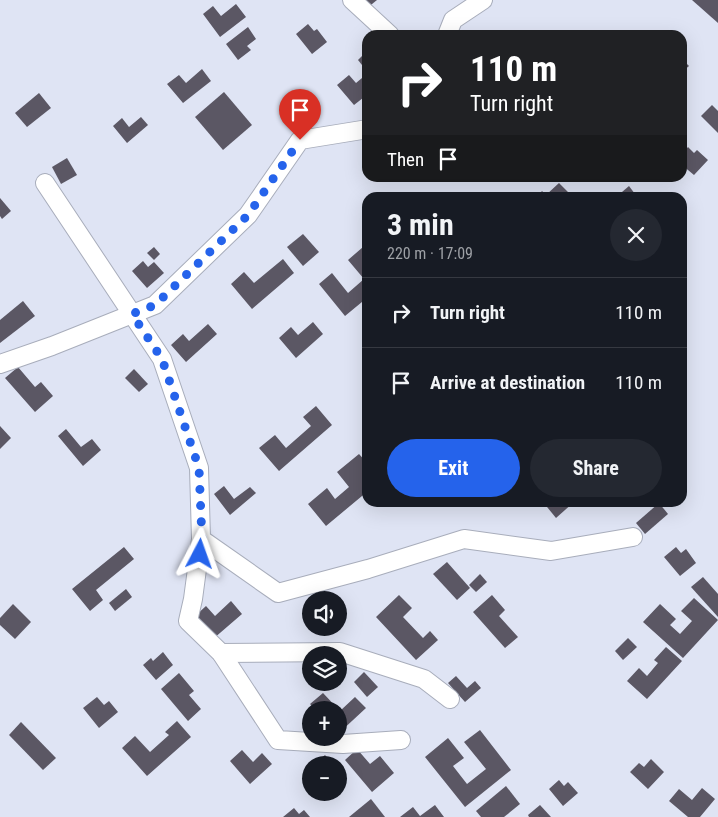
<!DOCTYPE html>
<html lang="en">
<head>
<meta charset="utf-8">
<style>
  body { margin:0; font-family:"Roboto Condensed",sans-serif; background:#242831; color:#f1f3f6; height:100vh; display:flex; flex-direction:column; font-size:19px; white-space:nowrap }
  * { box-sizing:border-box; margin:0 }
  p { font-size:16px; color:#9ea1a6 }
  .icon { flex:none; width:28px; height:28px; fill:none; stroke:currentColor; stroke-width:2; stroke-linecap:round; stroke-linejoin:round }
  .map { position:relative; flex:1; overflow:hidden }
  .sheet { position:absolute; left:362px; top:192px; width:325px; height:315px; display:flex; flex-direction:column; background:#171b24; border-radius:15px; box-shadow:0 5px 20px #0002 }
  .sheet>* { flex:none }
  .guide { position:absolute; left:362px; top:30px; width:325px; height:152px; border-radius:15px; box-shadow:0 5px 20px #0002; background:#202124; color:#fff; overflow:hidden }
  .fabs { position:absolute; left:302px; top:591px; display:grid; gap:10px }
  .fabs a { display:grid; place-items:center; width:45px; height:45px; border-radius:50%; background:#171b24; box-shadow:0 5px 20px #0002; font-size:25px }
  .pin { position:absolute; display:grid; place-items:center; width:42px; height:42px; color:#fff; margin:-51px -21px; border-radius:50% 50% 50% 0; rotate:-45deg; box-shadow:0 0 5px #0007 }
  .pin .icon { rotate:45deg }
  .me { position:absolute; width:55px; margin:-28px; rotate:4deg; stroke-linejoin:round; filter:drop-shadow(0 0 4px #0008) }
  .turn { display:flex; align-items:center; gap:18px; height:105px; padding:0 25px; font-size:22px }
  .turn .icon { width:65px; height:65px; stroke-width:2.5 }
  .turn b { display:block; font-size:35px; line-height:42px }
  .then { display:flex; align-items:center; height:48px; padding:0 25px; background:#0003; gap:10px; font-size:19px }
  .round { display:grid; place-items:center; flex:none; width:52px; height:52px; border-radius:26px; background:#242831 }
  .head { display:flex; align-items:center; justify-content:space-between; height:85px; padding:0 25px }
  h1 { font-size:30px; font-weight:700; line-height:38px }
  .button { display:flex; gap:10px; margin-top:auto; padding:10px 25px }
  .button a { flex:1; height:58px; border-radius:30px; background:#2563eb; color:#fff; font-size:20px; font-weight:700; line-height:58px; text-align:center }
  .button a+a { background:#242831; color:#f1f3f6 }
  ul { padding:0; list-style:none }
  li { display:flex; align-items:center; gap:15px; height:70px; padding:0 25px; border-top:1px solid #363941 }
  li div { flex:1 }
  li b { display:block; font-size:19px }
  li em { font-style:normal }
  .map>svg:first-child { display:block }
  .building { fill:#5b5764 }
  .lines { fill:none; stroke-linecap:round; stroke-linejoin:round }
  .minor-casing { stroke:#a8adbb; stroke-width:20 }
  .minor { stroke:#fff; stroke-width:18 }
  .route { stroke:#2563eb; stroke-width:9; stroke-dasharray:0 16.2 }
</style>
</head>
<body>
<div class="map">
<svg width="718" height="817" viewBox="0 0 718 817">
  <rect width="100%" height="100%" fill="#dfe4f4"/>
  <g class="building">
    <polygon points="359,0 377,0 366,9"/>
    <polygon points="692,0 718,0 718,23"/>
    <polygon points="236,4 246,17 220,37 203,14 213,6 221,16"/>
    <polygon points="308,24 314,31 317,29 327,42 312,54 296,34"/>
    <polygon points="248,27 256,39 247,46 251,50 238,60 226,44"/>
    <polygon points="363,55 368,59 366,70 358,60"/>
    <polygon points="682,59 689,66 682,72"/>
    <polygon points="202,69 211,81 183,103 167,84 179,75 186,83"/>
    <polygon points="368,73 368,94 354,105 337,85 349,75 356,83"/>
    <polygon points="224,92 252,125 223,150 195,117"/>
    <polygon points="39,93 51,108 27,127 15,113"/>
    <polygon points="712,105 718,111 718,133 701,116"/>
    <polygon points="141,117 148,125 127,143 113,126 122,118 129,127"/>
    <polygon points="688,147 694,153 697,150 708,160 694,175 682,165 682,154"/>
    <polygon points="67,158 77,175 61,184 52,167"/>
    <polygon points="559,183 572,196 570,198 536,198 542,191 546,195"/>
    <polygon points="629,186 638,198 615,198"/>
    <polygon points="0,198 11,211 2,219 0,216"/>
    <polygon points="303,234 319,252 303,266 287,247"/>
    <polygon points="154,247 160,254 154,260 147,253"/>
    <polygon points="363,247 368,252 368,297 345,316 319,284 332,273 348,293 364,279 348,260"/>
    <polygon points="283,259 294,273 252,309 231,284 244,272 254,283"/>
    <polygon points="143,261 148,267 154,262 164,273 147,288 132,271"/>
    <polygon points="23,301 35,316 0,343 0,320"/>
    <polygon points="313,322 323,334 296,358 279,338 291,327 298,335"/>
    <polygon points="208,324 217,334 186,362 171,345 183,334 189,341"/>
    <polygon points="18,367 35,387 41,382 53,396 35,412 5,378"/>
    <polygon points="134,369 148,384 139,392 125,378"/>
    <polygon points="316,406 332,425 279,471 259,448 275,435 286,448 311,426 303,417"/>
    <polygon points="0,426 11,438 0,449"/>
    <polygon points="66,429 81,447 92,439 101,450 83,466 58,436"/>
    <polygon points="359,454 368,464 368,491 326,526 308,504 327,488 335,499 349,487 337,472"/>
    <polygon points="224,486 234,499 250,487 256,493 230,515 214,494"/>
    <polygon points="543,502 574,502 556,518"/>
    <polygon points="659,503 668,514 645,534 636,523"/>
    <polygon points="124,547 134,559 96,590 103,600 90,611 72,589"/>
    <polygon points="676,547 681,553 686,549 696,563 680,576 664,557"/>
    <polygon points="447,562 470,588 457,600 433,574"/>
    <polygon points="480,574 487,582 476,592 469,585"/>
    <polygon points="703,577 718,594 718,617 691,587"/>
    <polygon points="126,589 132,597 115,611 109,603"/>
    <polygon points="399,595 412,608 403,617 423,638 430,631 438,640 416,660 376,617"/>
    <polygon points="492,595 505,610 499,616 518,637 505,648 473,612"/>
    <polygon points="694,598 718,620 683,658 643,622 660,604 676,619 670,625 680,634 692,621 681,611"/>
    <polygon points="231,601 242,614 213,639 194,617 206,606 215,616"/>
    <polygon points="13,604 31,622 15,639 0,625 0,618"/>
    <polygon points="317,628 332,628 325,635"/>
    <polygon points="628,638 637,647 623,660 615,651"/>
    <polygon points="666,647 682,661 647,699 627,681 639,668 647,676 658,663 654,660"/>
    <polygon points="163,652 173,665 156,680 143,665 151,658 153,661"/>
    <polygon points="364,672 378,687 367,697 354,682"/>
    <polygon points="179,673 194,691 189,695 201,709 188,721 161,689"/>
    <polygon points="456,676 467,688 475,681 481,688 465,702 448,683"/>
    <polygon points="323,693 340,711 355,697 366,708 339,733 339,710 316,710 310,704"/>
    <polygon points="97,697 104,705 109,701 118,712 99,728 83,708"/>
    <polygon points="177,721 191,737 147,776 122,748 135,736 150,752 169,735 165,732"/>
    <polygon points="21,722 56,758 43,770 9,735"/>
    <polygon points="480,730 511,770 465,807 425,757 448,738 464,758 453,766 467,784 486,769 464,742"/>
    <polygon points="357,749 370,764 380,756 394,773 372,792 345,760"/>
    <polygon points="242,750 253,762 262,753 272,764 250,784 230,761"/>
    <polygon points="325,755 331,762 328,765 316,765 315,764"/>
    <polygon points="651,759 664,772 648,789 630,772 639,763 644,767"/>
    <polygon points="559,780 564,786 568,782 578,793 563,806 549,789"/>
    <polygon points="506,786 520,804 504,817 481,817 476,811"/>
    <polygon points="702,788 715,799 700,817 688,817 669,801 679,789 692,800"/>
    <polygon points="371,799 385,817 349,817"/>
    <polygon points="435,805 444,817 400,817 413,807 420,816"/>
    <polygon points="540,805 551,817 529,817 528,815"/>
    <polygon points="294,808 299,814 304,810 310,817 283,817"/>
  </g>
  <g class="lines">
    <g class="minor-casing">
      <g id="minor">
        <polyline points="352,0 390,35"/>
        <polyline points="447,35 453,20 483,0"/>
        <polyline points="45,183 162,359 199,468 201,539 278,593 368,569 464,539 551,551 633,537"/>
        <polyline points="0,364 52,346 155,305 248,215 300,140 368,129"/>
        <polyline points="201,539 193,599 188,621 221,653 278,740 343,744 401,740"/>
        <polyline points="221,653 340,652 424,679 450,699"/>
      </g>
    </g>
    <use href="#minor" class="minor"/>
  </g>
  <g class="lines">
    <polyline class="route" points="200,554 202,539 199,468 162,359 132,314 155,305 248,215 300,140"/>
  </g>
</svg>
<div class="fabs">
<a><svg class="icon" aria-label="sound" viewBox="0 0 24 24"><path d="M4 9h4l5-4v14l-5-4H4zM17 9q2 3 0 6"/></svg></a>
<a><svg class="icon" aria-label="layers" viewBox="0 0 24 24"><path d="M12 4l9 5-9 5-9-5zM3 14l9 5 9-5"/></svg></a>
<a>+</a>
<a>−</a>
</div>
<div class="pin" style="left:300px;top:140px;background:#d93025"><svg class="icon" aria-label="arrive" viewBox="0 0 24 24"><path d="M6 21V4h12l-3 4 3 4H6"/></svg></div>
<svg class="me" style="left:200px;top:554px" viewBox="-20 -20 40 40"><path d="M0-17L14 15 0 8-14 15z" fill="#2563eb" stroke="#fff" stroke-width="4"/></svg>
<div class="guide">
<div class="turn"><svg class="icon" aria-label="right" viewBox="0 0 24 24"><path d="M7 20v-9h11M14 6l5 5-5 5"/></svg><div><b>110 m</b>Turn right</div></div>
<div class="then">Then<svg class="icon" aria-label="arrive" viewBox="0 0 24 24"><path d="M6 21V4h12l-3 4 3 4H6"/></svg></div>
</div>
<section class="sheet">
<div class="head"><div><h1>3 min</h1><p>220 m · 17:09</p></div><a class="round"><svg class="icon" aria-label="close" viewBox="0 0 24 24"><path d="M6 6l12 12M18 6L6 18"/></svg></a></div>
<ul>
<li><svg class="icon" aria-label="right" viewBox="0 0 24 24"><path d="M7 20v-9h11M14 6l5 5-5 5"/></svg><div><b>Turn right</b></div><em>110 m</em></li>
<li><svg class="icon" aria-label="arrive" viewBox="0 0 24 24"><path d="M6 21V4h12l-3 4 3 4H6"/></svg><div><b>Arrive at destination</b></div><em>110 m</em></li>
</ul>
<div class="button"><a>Exit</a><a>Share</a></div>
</section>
</div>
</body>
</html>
